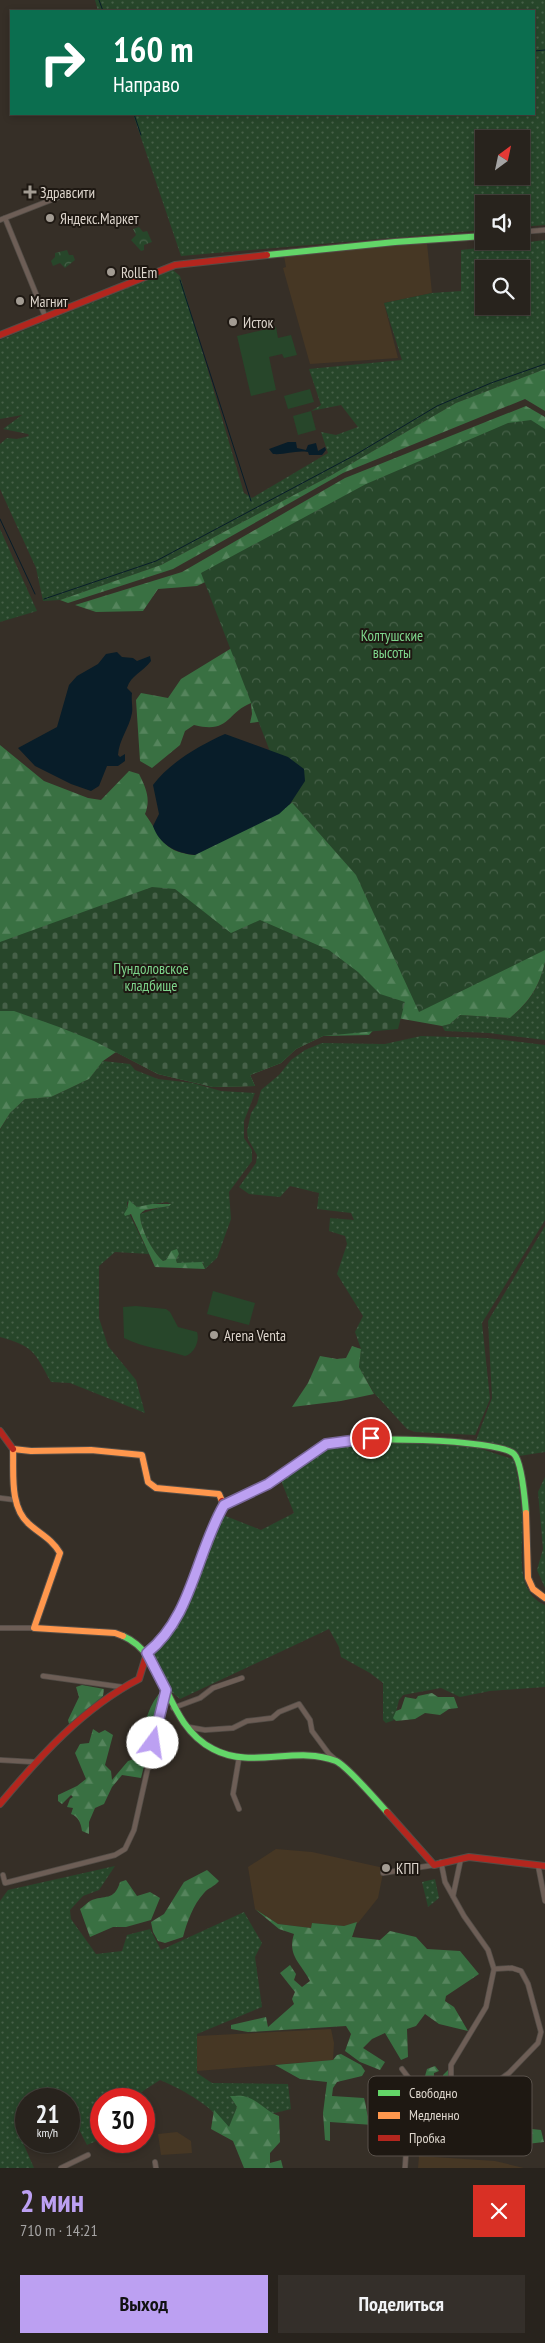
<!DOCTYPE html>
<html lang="ru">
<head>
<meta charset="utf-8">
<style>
  body { margin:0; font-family:"PT Sans Narrow",sans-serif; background:#342f2a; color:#f1f3f6; height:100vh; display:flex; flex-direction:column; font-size:19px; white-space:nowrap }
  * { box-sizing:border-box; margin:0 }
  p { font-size:16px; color:#a5a4a4 }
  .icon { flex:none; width:28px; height:28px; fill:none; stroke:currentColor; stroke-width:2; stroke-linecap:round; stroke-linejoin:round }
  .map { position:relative; height:2168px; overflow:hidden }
  .side { display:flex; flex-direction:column; background:#28231d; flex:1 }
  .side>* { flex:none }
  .banner { position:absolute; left:10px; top:10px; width:525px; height:105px; border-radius:0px; box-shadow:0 2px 8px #0003,0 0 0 1px #44403b; background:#0b6e4f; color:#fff; overflow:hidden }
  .needle { width:32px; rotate:33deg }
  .controls { position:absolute; left:475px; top:130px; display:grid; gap:10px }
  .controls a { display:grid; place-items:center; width:55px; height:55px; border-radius:0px; background:#28231d; box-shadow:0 2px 8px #0003,0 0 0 1px #44403b; font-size:25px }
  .speed { position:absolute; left:15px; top:2088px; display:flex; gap:10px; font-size:25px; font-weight:700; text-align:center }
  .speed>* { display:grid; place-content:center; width:65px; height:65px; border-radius:50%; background:#28231d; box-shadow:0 2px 8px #0003,0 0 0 1px #44403b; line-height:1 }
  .speed small { font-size:12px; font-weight:400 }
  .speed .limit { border:8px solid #d22; background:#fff; color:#111 }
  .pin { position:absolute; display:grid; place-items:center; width:42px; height:42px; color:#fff; margin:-21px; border:2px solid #fff; border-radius:50%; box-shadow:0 1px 5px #0007 }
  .me { position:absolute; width:55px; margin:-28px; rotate:14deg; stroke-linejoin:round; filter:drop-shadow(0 0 4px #0008) }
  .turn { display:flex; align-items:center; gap:18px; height:105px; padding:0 20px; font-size:22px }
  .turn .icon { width:65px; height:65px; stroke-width:2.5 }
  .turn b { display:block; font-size:35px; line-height:42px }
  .round { display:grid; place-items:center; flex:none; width:52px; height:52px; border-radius:0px; background:#342f2a }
  .headline { display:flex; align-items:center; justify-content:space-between; height:85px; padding:0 20px }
  h1 { font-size:30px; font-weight:700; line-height:38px; color:#bca0f2 }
  .button { display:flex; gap:10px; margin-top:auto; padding:10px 20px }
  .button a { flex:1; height:58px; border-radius:0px; background:#bca0f2; color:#111; font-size:20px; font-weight:700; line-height:58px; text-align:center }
  .button a+a { background:#342f2a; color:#f1f3f6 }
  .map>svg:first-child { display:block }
  .built { fill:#463724 }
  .grass { fill:url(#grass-dots); fill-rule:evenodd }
  .forest { fill:url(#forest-firs) }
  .cemetery { fill:url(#cemetery-stones) }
  .park { fill:url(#park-crowns) }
  .pitch { fill:#27462a }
  .water { fill:#081d29 }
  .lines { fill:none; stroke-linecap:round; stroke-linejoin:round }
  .stream { stroke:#081d29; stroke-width:1 }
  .street-casing { stroke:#534d47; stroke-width:6 }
  .fast-casing { stroke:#534d47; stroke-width:8 }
  .slow-casing { stroke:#534d47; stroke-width:8 }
  .jam-casing { stroke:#534d47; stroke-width:8 }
  .street { stroke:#6d5e56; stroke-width:4.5 }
  .fast { stroke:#63d668; stroke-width:6 }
  .slow { stroke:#ff974d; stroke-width:6 }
  .jam { stroke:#b3261e; stroke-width:6 }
  .route-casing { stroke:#7a689d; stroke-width:12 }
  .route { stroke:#bca0f2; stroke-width:9 }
  .poi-dot { fill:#a39c93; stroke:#1e1812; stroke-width:2 }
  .labels { text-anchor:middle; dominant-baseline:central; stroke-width:4; stroke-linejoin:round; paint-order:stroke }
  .poi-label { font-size:15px; fill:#ded6cd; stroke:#1e1812; text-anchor:start }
  .park-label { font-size:15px; fill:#7ed68c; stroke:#1e1812 }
  .key { fill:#1e1812; stroke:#58514a; stroke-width:1 }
  .key-label { font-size:14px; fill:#ded6cd }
</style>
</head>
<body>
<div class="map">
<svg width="545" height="2168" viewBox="0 0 545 2168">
  <defs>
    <pattern id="grass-dots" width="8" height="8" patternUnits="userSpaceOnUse" patternTransform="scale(1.25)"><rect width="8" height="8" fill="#27462a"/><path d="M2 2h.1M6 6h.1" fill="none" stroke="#466048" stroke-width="1.8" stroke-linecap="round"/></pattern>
    <pattern id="forest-firs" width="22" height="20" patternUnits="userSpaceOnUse" patternTransform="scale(1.25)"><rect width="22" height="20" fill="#397042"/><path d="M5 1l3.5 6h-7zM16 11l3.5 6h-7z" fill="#55845c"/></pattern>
    <pattern id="cemetery-stones" width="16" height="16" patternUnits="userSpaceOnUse" patternTransform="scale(1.25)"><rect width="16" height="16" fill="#27462a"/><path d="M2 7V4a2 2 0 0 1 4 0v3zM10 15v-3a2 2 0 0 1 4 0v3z" fill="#466048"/></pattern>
    <pattern id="park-crowns" width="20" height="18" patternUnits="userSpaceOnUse" patternTransform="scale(1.25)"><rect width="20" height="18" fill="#27462a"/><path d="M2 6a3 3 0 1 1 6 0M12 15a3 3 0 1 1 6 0" fill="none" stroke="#466048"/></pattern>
  </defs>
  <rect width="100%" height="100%" fill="#362f27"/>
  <g class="built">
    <polygon points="427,243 432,293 384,303 398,358 310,364 283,268 286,267 284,256"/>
    <polygon points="276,1849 312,1852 384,1868 378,1898 358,1923 344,1926 312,1923 311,1928 278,1924 255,1909 248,1867"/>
    <polygon points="331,2029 334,2043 333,2060 197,2071 197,2036"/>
    <polygon points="177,2132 191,2141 192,2153 161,2155 158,2134"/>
    <polygon points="419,2156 495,2161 524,2168 418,2168"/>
  </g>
  <g class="grass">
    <path d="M95 0H545V225L521 227V204H484V230L181 256 133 114H534V11H98ZM484 139H521V176H484Z"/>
    <path d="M545 240V369L456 403 330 476 161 565 60 600 43 601 36 568 0 489V444L7 438 17 439 29 436 28 434 3 429 22 415 0 419V340L173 270 180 276 244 493 252 498 328 453 321 432 336 435 358 427 341 405 311 411 321 405 309 369 402 360 384 303 432 293 461 291V250ZM484 269H521V306H484Z"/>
    <polygon points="0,529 37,611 0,622"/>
    <path d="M545 962V1040L489 1033 445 1031 442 1026 450 1024 460 1015 510 1018C531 1001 539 987 545 962Z"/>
    <polygon points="421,1036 487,1038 545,1045 545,1220 482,1323 490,1399 475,1435 415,1432 407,1429 374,1393 359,1367 361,1349 355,1332 363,1316 337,1274 347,1244 345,1236 329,1231 330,1218 354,1220 351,1213 317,1209 319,1193 290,1186 280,1197 249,1194 239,1187 256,1163 257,1155 248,1139 247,1131 251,1113 257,1104 261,1090 279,1075 291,1060 305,1050 322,1043 385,1044"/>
    <path d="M103 1061 130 1064 135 1070 158 1079 193 1083 221 1091 255 1093 244 1121V1138L252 1150V1161L229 1192 231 1219 217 1258 205 1269 203 1263H177L176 1260 179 1254 171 1251 166 1260 163 1261C152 1251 140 1228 140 1214L171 1204 167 1202 137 1207 130 1201 127 1202V1209L149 1254 115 1252 99 1266V1318L108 1346 136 1380 145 1413 70 1383 51 1382C34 1352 35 1347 0 1337V1130L10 1113 25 1099 51 1097 89 1079Z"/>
    <polygon points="545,1226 545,1452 519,1456 506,1448 475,1443 492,1398 488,1321"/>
    <path d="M372 1440 472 1446 515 1460C517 1478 521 1496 522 1514 525 1542 511 1590 545 1605V1687L490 1691 460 1697 441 1688 403 1695 399 1700 394 1720 386 1723 383 1720V1683L370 1673 341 1657 339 1647 329 1629 180 1699 170 1691 150 1653 177 1620 223 1515 261 1530 294 1513 280 1478 326 1447Z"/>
    <polygon points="545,1477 545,1588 537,1570 543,1549 538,1492"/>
    <path d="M115 1866 99 1890 83 1896 70 1910 71 1919 96 1954 122 1951 127 1935 150 1929 161 1950 244 1912 262 1943 255 1957 262 2007 197 2034V2073L212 2083 288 2084 291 2109 271 2114 260 2104 231 2097 237 2107 229 2128C209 2105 188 2092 160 2080L137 2095 134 2099H101V2139L87 2145 69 2110V2099H26V2125L17 2129 34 2168H0V1901L8 1890Z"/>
    <polygon points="435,1879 439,1898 428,1907 422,1882"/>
  </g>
  <g class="forest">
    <polygon points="545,369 545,411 525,399 343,473 173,569 68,603 60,600 161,565 330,476 456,403"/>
    <path d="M526 406 545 417V962C539 987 530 1001 510 1018L460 1015 450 1024 442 1026 386 1016 369 1035 323 1036 296 1049 281 1063 250 1075 255 1086 213 1087 158 1074 116 1052 103 1061 89 1079 51 1097 25 1099 10 1113 0 1129V745L44 781 88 798 101 800 129 771 139 774C146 788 151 799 145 814 162 837 160 851 194 855L290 804 320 778 264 721 250 723 252 714 251 703C226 713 230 734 194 725L185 731 180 745 152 768 140 761 136 700 141 693 168 698 181 679 253 635 230 570 197 586 158 589 143 611 96 612 75 605 182 572 345 478Z"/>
    <path d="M129 1200 137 1207 152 1204H171L169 1206 145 1210 140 1214C140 1228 152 1251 163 1261L166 1260 171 1251 177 1249 179 1254 176 1260 177 1263 202 1262 205 1269 155 1267 131 1214 125 1216 124 1214 127 1209Z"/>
    <polygon points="352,1346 361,1349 359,1367 374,1394 341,1401 292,1407 308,1383 320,1356 337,1359 346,1358"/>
    <polygon points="82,1685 104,1689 103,1696 69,1724 68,1720 79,1697 76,1687"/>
    <polygon points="432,1693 438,1697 454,1697 458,1708 449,1709 440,1715 425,1713 415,1719 396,1721 393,1718 396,1711 401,1709 405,1697 416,1699 418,1696"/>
    <path d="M159 1694 162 1695 141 1778 122 1775 112 1787 104 1804 95 1808 89 1822V1834L82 1831C81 1823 78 1816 71 1814L73 1808 67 1807 70 1799 73 1797 71 1795 62 1804 58 1801V1795L77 1786 86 1779 75 1753 80 1744 89 1743 93 1729 99 1733 105 1730 113 1735 105 1765 111 1771 112 1780 128 1761 137 1758C142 1738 145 1710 159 1694Z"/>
    <path d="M207 1870 219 1881C214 1887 208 1888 204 1893 193 1905 187 1922 183 1937L165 1943 158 1941 153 1932 151 1922 164 1914 184 1882Z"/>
    <path d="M126 1880 137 1896 150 1892 160 1898 151 1920 126 1927H113L90 1937 80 1909C83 1907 87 1903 90 1901 105 1894 114 1902 120 1882Z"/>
    <path d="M255 1909 278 1924 311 1928 312 1923 344 1926 357 1922 352 1937 380 1940 390 1931 416 1937 427 1949 460 1951 479 1974 446 1996 445 2001 454 2007 468 2031 439 2024 425 2014 416 2026 407 2029 408 2057 401 2060 385 2033 372 2039 363 2048 385 2062 380 2070 360 2062 345 2051 351 2034 346 2026 248 2032 231 2029V2025L266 2017 268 2027 294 2004 292 1999 295 1992 280 1973 290 1965 296 1974 294 1980 302 1987 310 1981C301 1963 287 1956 294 1934L279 1929Z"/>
    <path d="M341 2054 361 2065 365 2071 362 2076 337 2082 333 2088 332 2096 364 2098C368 2110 365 2124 380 2125L383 2136 396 2138 398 2100 402 2093H406L403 2149 373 2147V2125L330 2122V2141L325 2140 323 2113 327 2082 300 2079 275 2065 333 2060 337 2055Z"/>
    <polygon points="435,2066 439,2071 434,2073 432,2123 457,2124 457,2116 441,2114 443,2075 449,2069 453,2093 463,2116 463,2143 410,2141 413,2100 417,2086 423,2083 427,2069"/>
    <path d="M230 2096C235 2096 242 2095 247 2097 259 2101 267 2112 279 2116L280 2142 270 2153V2163L281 2160 283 2168H244L233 2141 211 2129 214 2110 229 2127 237 2107Z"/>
    <path d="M476 2108 528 2111 532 2129 541 2130 544 2142 527 2144 522 2131 489 2127 490 2136 521 2138 520 2146 530 2147C517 2153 507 2148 494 2144 488 2142 480 2144 474 2144L469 2131V2110Z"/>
  </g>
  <polygon class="cemetery" points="152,887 175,889 231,933 260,920 329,950 358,972 380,994 405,1002 398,1029 323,1036 296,1049 281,1063 250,1075 255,1086 213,1087 158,1074 94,1041 59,1027 14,1011 0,1011 0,942"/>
  <g class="park">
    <polygon points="139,227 143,232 147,231 152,242 144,245 144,250 141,251 131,240 136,235 133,229"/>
    <polygon points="67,250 69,255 73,255 75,260 65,268 60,263 53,266 51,261 55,257 55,253"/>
    <polygon points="531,420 545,429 545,950 419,1012 356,875 288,798 201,573 366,484 508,423"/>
  </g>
  <g class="pitch">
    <polygon points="276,327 278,338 291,335 297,355 284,358 282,354 269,357 276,390 251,396 237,336"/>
    <polygon points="310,389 314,402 288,409 284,396"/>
    <polygon points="311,411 316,430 298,435 293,416"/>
    <polygon points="213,1291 255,1303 249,1325 207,1314"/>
    <path d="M136 1306 166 1309 170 1312 178 1327 197 1332C200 1341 194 1354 185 1356 165 1349 143 1348 124 1338L123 1307Z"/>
  </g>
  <g class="water">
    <path d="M288 442H296L297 448 306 450 308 445 316 443 318 451 325 447 326 450 322 455H309L308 452C295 450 286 455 273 454L269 449Z"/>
    <path d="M117 652 122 657 133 658 137 661 150 656 151 661C143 672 131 675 127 688L132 693C131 700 133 707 132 713 129 729 119 739 118 755L120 757 125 754V761L118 766H107L99 786 91 791 71 784 35 766 18 748 57 727 69 685 77 676 98 664 106 654Z"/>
    <path d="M225 734 288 757 304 769 305 781 290 804 279 814 195 855C175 853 159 844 153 826L159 814 153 785C169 763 200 745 225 734Z"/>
  </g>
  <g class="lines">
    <g class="stream">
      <polyline points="99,0 103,11"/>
      <polyline points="534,51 545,50"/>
      <polyline points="134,114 141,135"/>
      <polyline points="180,280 251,501"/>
      <polyline points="0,519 35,594"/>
      <polyline points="44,599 156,561 355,455 437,406 491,383 545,364"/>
    </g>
    <g class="street-casing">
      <g id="street">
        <polyline points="5,218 45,316"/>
        <polyline points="0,220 69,193"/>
        <polyline points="521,232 545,230"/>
        <polyline points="0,1498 16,1500"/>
        <polyline points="0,1628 34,1628"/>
        <polyline points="43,1676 122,1687"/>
        <polyline points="173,1708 200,1698 213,1688 242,1678"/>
        <polyline points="188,1727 205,1730 233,1728 247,1721 272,1718 279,1712 299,1704 310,1720 312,1731 329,1754 337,1761"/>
        <polyline points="239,1758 233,1794 239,1809"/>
        <polyline points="0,1760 35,1762"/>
        <polyline points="441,1862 445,1882 464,1916 488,1950 494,1969 486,2007 451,2065 451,2083 464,2111"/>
        <polyline points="538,1865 545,1901"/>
        <polyline points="383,1873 434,1865"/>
        <polyline points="3,1875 5,1883 115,1855 125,1849 134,1830 165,1691"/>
        <polyline points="453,1896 461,1858"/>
        <polyline points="402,2069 411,2081 405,2168"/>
        <polyline points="464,2111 472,2100 509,2073 538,2043 541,2032 528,1984 521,1971 512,1968 494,1969"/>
        <polyline points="406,2143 463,2146 464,2111"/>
        <polyline points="155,2162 156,2168"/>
        <polyline points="61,2168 88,2155"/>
      </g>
    </g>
    <g class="fast-casing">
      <g id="fast">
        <polyline points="267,255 395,242 484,236"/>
        <path d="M224 1505C239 1498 255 1492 269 1483 288 1472 305 1454 326 1445 349 1435 499 1439 514 1454 522 1462 525 1501 526 1513"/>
        <path d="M123 1636C168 1655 163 1723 213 1749 252 1770 296 1745 336 1761 347 1766 378 1802 387 1812"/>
      </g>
    </g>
    <g class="slow-casing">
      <g id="slow">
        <path d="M13 1449C14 1472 9 1507 29 1524 40 1534 52 1539 60 1553L34 1628 115 1633 123 1636"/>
        <polyline points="13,1449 31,1451 91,1450 142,1455 148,1482 156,1488 219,1494 222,1501"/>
        <polyline points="526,1513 528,1578 533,1589 545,1598"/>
      </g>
    </g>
    <g class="jam-casing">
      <g id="jam">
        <polyline points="0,335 175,265 267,255"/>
        <polyline points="0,1431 13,1449"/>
        <path d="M0 1804C40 1756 83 1708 139 1679L147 1653 158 1644 182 1610 224 1505 222 1501"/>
        <polyline points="387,1812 434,1865 469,1857 545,1866"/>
      </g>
    </g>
    <use href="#street" class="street"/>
    <use href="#fast" class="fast"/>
    <use href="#slow" class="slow"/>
    <use href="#jam" class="jam"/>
  </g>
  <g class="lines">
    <g class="route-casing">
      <path id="route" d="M153 1743 166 1690 147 1653C192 1617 196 1553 224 1505L268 1484 326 1444 371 1438"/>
    </g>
    <use href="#route" class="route"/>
  </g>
  <g class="poi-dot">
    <path d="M27.5 184.5h5v5h5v5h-5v5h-5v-5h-5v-5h5z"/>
    <circle cx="50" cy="218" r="5"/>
    <circle cx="111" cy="272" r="5"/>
    <circle cx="20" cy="301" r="5"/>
    <circle cx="233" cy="322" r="5"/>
    <circle cx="214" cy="1335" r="5"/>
    <circle cx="386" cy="1868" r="5"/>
  </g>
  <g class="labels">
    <g class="poi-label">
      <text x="40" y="192">Здравсити</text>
      <text x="60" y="218">Яндекс.Маркет</text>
      <text x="121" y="272">RollEm</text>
      <text x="30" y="301">Магнит</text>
      <text x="243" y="322">Исток</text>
      <text x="224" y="1335">Arena Venta</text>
      <text x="396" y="1868">КПП</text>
    </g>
    <g class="park-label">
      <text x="392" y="635">Колтушские<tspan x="392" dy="17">высоты</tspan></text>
      <text x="151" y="968">Пундоловское<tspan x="151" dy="17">кладбище</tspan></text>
    </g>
  </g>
  <rect x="368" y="2076" width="164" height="80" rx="8" class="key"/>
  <rect x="378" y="2090" width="22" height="6" fill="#63d668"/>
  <rect x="378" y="2112" width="22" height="7" fill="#ff974d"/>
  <rect x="378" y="2135" width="22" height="6" fill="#b3261e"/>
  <g class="key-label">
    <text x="409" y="2098">Свободно</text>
    <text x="409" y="2120">Медленно</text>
    <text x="409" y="2143">Пробка</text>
  </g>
</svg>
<div class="controls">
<a><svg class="needle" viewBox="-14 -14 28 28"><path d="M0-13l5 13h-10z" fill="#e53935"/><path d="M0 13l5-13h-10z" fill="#a5a4a4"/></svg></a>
<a><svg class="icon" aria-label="sound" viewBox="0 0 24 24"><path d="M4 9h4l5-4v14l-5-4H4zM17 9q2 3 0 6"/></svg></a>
<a><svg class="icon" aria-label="search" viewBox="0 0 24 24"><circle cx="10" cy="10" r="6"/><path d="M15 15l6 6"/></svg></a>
</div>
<div class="speed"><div>21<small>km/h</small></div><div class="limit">30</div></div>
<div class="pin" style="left:371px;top:1438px;background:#d93025"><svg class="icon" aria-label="arrive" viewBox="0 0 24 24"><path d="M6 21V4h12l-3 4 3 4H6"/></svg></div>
<svg class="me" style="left:153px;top:1743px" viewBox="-20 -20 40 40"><circle r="19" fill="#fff"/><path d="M0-13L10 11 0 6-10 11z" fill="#bca0f2"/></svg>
<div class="banner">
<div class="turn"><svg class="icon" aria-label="right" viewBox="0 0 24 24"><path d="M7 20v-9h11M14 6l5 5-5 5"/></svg><div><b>160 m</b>Направо</div></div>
</div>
</div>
<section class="side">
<div class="headline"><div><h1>2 мин</h1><p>710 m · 14:21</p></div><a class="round" style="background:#d93025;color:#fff"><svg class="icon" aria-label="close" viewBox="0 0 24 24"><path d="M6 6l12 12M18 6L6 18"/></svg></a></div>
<div class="button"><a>Выход</a><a>Поделиться</a></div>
</section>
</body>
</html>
